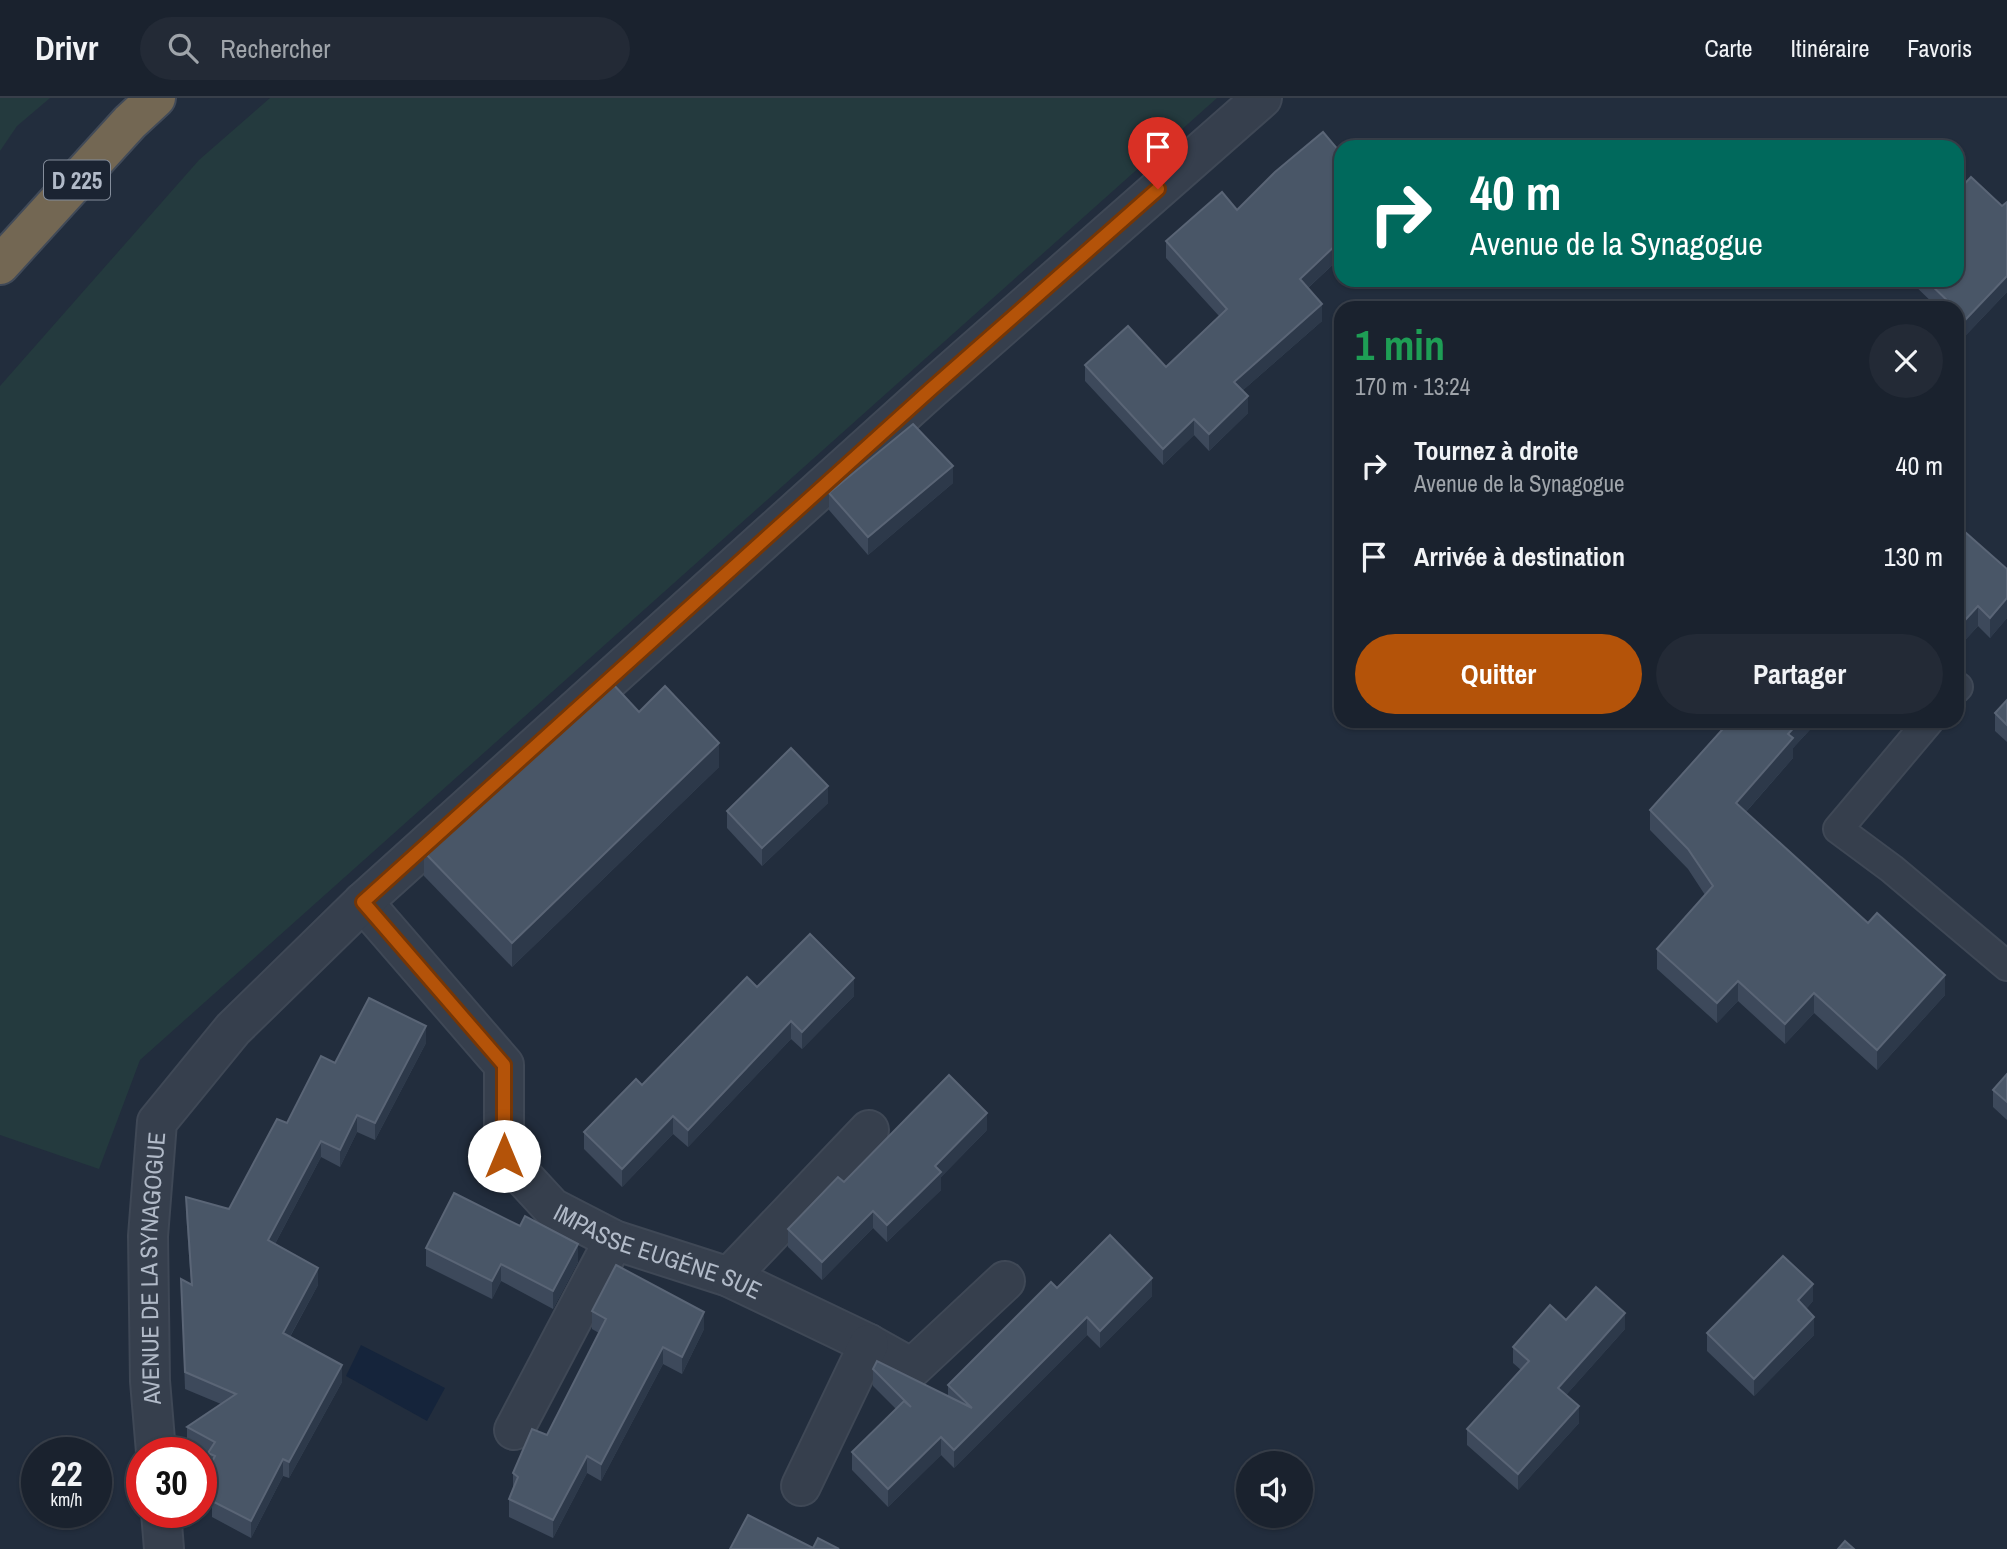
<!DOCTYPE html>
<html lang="fr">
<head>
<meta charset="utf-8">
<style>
  body { margin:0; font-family:"Archivo Narrow",sans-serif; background:#232a36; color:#f1f3f6; height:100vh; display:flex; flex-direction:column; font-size:26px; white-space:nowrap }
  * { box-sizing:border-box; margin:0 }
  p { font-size:23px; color:#9fa4aa }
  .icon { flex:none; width:38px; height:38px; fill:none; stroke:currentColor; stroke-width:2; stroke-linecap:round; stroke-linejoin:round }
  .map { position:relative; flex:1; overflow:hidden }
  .panel { position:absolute; left:1334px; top:203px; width:630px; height:427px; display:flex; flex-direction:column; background:#1a222e; border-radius:21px; box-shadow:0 2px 5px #0004,0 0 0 2px #383f4a }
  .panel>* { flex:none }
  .guide { position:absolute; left:1334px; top:42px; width:630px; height:147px; border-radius:21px; box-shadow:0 2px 5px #0004,0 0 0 2px #383f4a; background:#00695c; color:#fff; overflow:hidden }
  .tools { position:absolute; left:1236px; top:1353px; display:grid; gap:14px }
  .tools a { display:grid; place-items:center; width:77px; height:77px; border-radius:50%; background:#1a222e; box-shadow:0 2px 5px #0004,0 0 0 2px #383f4a; font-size:35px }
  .speed { position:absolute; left:21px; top:1339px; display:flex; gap:14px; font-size:35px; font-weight:700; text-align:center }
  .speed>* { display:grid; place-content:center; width:91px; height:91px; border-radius:50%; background:#1a222e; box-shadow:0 2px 5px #0004,0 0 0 2px #383f4a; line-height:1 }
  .speed small { font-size:18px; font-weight:400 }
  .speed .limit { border:10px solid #d22; background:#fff; color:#111 }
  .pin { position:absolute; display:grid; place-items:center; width:60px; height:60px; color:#fff; margin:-72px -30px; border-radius:50% 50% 50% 0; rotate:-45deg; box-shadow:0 0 7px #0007 }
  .pin .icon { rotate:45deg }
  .me { position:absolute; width:77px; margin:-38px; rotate:0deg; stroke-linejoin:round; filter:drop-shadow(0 0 5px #0008) }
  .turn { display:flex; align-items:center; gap:24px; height:147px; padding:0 21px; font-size:32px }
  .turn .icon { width:91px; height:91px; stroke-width:2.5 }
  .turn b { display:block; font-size:49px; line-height:60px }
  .round { display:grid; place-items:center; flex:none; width:74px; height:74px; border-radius:37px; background:#232a36 }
  .summary { display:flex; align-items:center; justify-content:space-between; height:119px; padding:0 21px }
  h1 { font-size:42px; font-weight:700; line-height:52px; color:#1e9e55 }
  .button { display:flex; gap:14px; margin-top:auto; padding:14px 21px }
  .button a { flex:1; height:80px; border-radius:42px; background:#b45309; color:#fff; font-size:28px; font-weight:700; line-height:80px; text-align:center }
  .button a+a { background:#232a36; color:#f1f3f6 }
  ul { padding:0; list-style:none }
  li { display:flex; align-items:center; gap:21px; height:91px; padding:0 21px }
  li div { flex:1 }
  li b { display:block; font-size:26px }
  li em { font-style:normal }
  header { display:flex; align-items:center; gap:42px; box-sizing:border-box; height:98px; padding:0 35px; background:#1a222e; border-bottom:2px solid #383f4a }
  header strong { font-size:33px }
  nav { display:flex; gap:38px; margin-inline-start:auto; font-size:24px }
  .search { width:490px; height:63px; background:#232a36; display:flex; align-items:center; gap:18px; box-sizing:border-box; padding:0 24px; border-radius:38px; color:#9fa4aa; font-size:26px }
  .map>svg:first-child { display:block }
  .green { fill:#243a3e }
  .water { fill:#15243b }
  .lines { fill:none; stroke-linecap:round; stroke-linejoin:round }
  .lane-casing { stroke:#3f4856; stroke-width:32 }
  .street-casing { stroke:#3f4856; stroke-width:42 }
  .highway-casing { stroke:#414a58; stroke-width:42 }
  .lane { stroke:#363f4d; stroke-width:28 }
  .street { stroke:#363f4d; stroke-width:38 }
  .highway { stroke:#736753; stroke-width:38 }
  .wall { fill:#3d495b }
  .shaded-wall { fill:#2d394a }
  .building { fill:#495667; stroke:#5a6576; stroke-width:2 }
  .route-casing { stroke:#753606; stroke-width:18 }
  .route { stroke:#b45309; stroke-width:12 }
  .labels { text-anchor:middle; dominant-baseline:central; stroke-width:7; stroke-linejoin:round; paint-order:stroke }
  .shield { fill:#1b2432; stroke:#848d9b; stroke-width:2 }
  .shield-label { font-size:23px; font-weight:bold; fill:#b1bac8 }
  .street-label { font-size:24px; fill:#b1bac8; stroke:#1b2432 }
</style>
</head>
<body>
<header>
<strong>Drivr</strong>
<div class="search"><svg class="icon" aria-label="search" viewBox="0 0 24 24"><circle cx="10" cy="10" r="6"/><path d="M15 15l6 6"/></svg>Rechercher</div>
<nav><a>Carte</a><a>Itinéraire</a><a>Favoris</a></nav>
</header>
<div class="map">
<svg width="2007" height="1451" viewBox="0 0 2007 1451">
  <rect width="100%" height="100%" fill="#222d3d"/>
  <g class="green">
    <polygon points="0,0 50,0 17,28 0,53"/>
    <polygon points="270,0 1217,0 140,962 99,1071 0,1037 0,288 199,62"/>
  </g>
  <polygon class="water" points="361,1247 445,1290 427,1323 346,1278"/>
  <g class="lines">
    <g class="lane-casing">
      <g id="lane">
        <polyline points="1956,591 1958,589"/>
        <polyline points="1929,623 1838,731 1892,771 2007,868"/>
      </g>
    </g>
    <g class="street-casing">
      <g id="street">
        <path id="s1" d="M363 804 504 967V1058L552 1110 614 1142 729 1179 869 1246 912 1270 1005 1183"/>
        <polyline points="729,1179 869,1032"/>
        <polyline points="514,1332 614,1142"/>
        <path id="s2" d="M156 1354 150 1283 148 1138 157 1024 233 931 363 804 930 292 1262 0"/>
        <polyline points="801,1388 869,1246"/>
        <polyline points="161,1414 164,1451"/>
      </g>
    </g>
    <g class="highway-casing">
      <polyline id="highway" points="0,167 130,24 156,0"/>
    </g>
    <use href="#lane" class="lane"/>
    <use href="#street" class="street"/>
    <use href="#highway" class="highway"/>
  </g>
  <g class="wall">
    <polygon points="1340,54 1340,160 1308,190 1322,223 1242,293 1248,315 1209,353 1194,337 1163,367 1085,283 1085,267 1166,269 1219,218 1166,160 1166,143 1237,112"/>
    <polygon points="2007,104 2007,194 1966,237 1956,228 1956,210 1938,210 1909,182 1956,182 2002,108"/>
    <polygon points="953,385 868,457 829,412 829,395"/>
    <polygon points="1956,426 2007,471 2007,520 1990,540 1978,528 1956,552"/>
    <polygon points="2007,602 2007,644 1995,633 1995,615"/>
    <polygon points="639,614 719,669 512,869 424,778 424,754"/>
    <polygon points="1730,623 1818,623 1793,650 1793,660 1746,714 1945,897 1877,972 1814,915 1785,946 1738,903 1717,925 1657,871 1657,851 1705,797 1688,771 1650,732 1650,712"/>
    <polygon points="828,705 762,768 727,730 727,713"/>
    <polygon points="757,889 854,898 802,951 791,941 688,1049 673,1036 622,1089 584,1051 584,1034 642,987"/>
    <polygon points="426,945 375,1042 357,1034 340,1069 321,1059 275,1146 318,1187 290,1239 342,1284 289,1380 283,1378 251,1440 212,1419 212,1409 201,1404 201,1385 208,1371 208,1357 187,1345 187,1329 221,1306 185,1291 181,1181 191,1186 186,1115 186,1099 229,1111 287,1025 335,965"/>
    <polygon points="2007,976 2007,1022 1993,1009 1993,992"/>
    <polygon points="987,1032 941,1079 941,1092 887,1144 873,1130 822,1182 788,1149 788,1131 844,1084"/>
    <polygon points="426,1150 578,1164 553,1211 501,1183 492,1201 426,1168"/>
    <polygon points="1057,1190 1152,1198 1100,1250 1087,1237 954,1370 941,1357 888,1409 852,1372 852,1354 896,1311 873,1288 873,1271 948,1298 948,1287"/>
    <polygon points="1813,1203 1806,1211 1814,1237 1754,1298 1707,1253 1707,1235"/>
    <polygon points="592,1213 704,1231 682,1276 663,1266 601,1383 587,1375 553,1440 509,1419 509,1401 513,1391 513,1375 547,1337 599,1235 592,1231"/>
    <polygon points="1625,1231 1566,1297 1579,1325 1518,1392 1467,1347 1467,1331 1521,1272 1513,1265 1513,1249"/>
  </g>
  <g class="shaded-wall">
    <polygon points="1340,143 1340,160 1300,197 1300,181"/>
    <polygon points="2007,178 2007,194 1966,237 1966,221"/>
    <polygon points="1322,206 1322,223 1234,300 1234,284"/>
    <polygon points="1248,298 1248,315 1209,353 1209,336"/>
    <polygon points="1194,321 1194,337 1163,367 1163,351"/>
    <polygon points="953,368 953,385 868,457 868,439"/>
    <polygon points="2007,500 2007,520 1990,540 1990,520"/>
    <polygon points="1978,508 1978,528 1956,552 1956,532"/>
    <polygon points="1800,623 1818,623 1793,650 1793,660 1736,725 1736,705 1788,636"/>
    <polygon points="719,645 719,669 512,869 512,845"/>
    <polygon points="828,688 828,705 762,768 762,750"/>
    <polygon points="1945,877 1945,897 1877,972 1877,952"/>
    <polygon points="854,880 854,898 802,951 802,934"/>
    <polygon points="1738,883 1738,903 1717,925 1717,905"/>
    <polygon points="1814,895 1814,915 1785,946 1785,926"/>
    <polygon points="791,923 791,941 688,1049 688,1032"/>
    <polygon points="426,928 426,945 375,1042 375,1025"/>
    <polygon points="987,1015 987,1032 941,1079 941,1092 887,1144 887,1127 935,1068"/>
    <polygon points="357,1017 357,1034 340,1069 340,1052"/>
    <polygon points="673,1018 673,1036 622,1089 622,1071"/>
    <polygon points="321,1043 321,1059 268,1159 268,1142"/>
    <polygon points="873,1113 873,1130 822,1182 822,1164"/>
    <polygon points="578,1146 578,1164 553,1211 553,1193"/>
    <polygon points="501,1166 501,1183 492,1201 492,1183"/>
    <polygon points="318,1170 318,1187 283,1251 283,1235"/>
    <polygon points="1152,1180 1152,1198 1100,1250 1100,1233"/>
    <polygon points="1813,1186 1813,1203 1798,1220 1798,1202"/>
    <polygon points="704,1214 704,1231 682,1276 682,1259"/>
    <polygon points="1625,1215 1625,1231 1558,1306 1558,1290"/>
    <polygon points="1087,1219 1087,1237 954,1370 954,1352"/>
    <polygon points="1814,1219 1814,1237 1754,1298 1754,1281"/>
    <polygon points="663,1249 663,1266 601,1383 601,1366"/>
    <polygon points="342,1267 342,1284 289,1380 289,1364"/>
    <polygon points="1579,1308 1579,1325 1518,1392 1518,1376"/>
    <polygon points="941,1339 941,1357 888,1409 888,1391"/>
    <polygon points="587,1358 587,1375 553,1440 553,1422"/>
    <polygon points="283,1361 283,1378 251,1440 251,1423"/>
  </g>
  <g class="building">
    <polygon points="1323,34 1340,54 1340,143 1300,181 1322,206 1234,284 1248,298 1209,336 1194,321 1163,351 1085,267 1128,228 1166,269 1227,211 1166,143 1222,94 1237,112 1275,74"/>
    <polygon points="1971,79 2002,108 2007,104 2007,178 1966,221 1956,212 1956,210 1955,210 1926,182 1956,182 1956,95"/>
    <polygon points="913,326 953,368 868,439 829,395"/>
    <polygon points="1956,426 2007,471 2007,500 1990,520 1978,508 1956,532"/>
    <polygon points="612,585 639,614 665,588 719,645 512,845 424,754"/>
    <polygon points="2007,602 2007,627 1995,615"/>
    <polygon points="1730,623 1800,623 1788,636 1793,640 1736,705 1868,825 1877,815 1945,877 1877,952 1814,895 1785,926 1738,883 1717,905 1657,851 1713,788 1688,751 1650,712"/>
    <polygon points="791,650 828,688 762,750 727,713"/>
    <polygon points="810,836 854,880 802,934 791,923 688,1032 673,1018 622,1071 584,1034 636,981 642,987 747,879 757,889"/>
    <polygon points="369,900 426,928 375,1025 357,1017 340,1052 321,1043 268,1142 318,1170 283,1235 342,1267 289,1364 283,1361 251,1423 212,1403 216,1394 201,1387 201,1385 215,1358 208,1355 215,1344 187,1329 236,1296 185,1274 181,1181 192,1187 186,1099 229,1111 277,1021 287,1025 321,958 335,965"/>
    <polygon points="2007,976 2007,1004 1993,992"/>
    <polygon points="949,977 987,1015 935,1068 941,1074 887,1127 873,1113 822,1164 788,1131 838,1079 844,1084"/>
    <polygon points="454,1095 520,1128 525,1118 578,1146 553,1193 501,1166 492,1183 426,1150"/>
    <polygon points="1110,1137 1152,1180 1100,1233 1087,1219 954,1352 941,1339 888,1391 852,1354 904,1303 911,1309 873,1271 877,1263 972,1310 948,1287 1051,1184 1057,1190"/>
    <polygon points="1783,1158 1813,1186 1798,1202 1814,1219 1754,1281 1707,1235"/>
    <polygon points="616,1167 704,1214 682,1259 663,1249 601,1366 587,1358 553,1422 509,1401 518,1379 513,1375 532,1331 547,1337 606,1221 592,1213"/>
    <polygon points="1596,1189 1625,1215 1558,1290 1579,1308 1518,1376 1467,1331 1529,1263 1513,1249 1550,1207 1566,1222"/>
    <polygon points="748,1417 813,1450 818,1440 839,1451 730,1451"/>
    <polygon points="1845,1443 1854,1451 1838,1451"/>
  </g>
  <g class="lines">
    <g class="route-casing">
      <polyline id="route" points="504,1058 504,967 363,804 930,292 1158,91"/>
    </g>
    <use href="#route" class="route"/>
  </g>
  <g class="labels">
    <rect class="shield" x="44" y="62.5" width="66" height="39" rx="5"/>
    <g class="shield-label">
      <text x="77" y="82">D 225</text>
    </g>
    <g class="street-label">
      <text stroke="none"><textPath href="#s1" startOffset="492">IMPASSE EUGÉNE SUE</textPath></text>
      <text stroke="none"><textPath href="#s2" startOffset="184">AVENUE DE LA SYNAGOGUE</textPath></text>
    </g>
  </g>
</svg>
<div class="tools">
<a><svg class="icon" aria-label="sound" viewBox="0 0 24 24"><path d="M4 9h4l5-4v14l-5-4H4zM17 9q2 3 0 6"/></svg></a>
</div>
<div class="speed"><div>22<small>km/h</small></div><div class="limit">30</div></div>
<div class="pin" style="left:1158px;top:91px;background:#d93025"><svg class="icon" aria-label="arrive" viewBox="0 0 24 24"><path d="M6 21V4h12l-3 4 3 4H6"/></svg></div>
<svg class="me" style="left:504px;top:1058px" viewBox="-20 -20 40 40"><circle r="19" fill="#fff"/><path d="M0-13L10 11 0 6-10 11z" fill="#b45309"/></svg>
<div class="guide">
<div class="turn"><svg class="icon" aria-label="right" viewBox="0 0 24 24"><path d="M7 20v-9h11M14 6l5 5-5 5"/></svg><div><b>40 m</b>Avenue de la Synagogue</div></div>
</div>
<section class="panel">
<div class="summary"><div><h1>1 min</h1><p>170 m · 13:24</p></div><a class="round"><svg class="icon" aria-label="close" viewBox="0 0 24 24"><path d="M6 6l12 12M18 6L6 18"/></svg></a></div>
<ul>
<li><svg class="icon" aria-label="right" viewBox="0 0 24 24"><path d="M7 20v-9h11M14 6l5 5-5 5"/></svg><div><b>Tournez à droite</b><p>Avenue de la Synagogue</p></div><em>40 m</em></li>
<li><svg class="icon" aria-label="arrive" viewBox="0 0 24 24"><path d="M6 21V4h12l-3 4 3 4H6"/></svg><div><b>Arrivée à destination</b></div><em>130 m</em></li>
</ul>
<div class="button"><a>Quitter</a><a>Partager</a></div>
</section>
</div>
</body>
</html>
